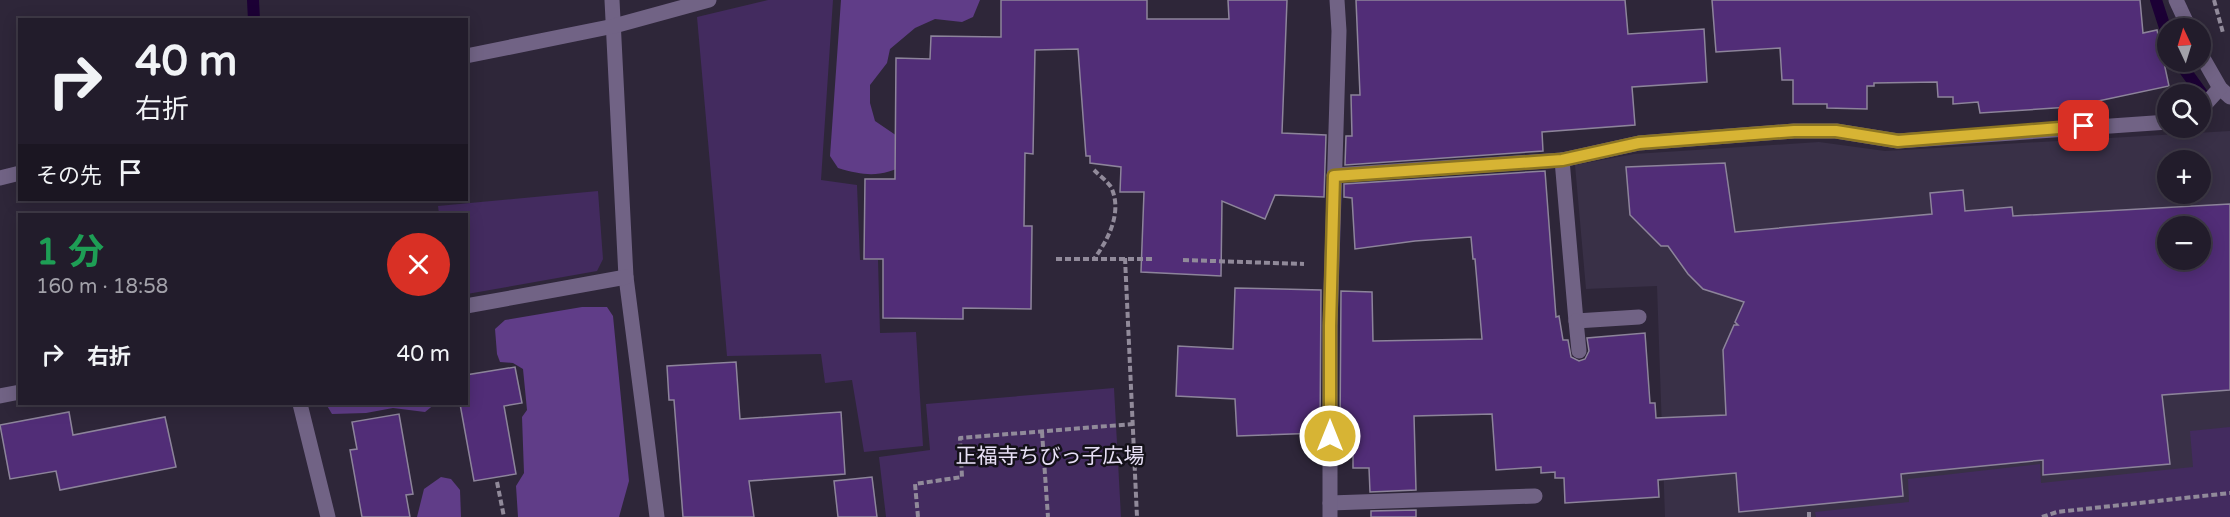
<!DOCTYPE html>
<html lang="ja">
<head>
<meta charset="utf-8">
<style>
  body { margin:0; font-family:"Varela Round","Noto Sans JP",sans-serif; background:#2e2937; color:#f1f3f6; height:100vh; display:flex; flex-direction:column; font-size:22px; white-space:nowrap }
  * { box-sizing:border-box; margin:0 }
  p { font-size:20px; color:#a2a1a9 }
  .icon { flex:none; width:33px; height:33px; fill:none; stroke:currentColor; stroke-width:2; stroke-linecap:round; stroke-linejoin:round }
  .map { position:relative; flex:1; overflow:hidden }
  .details { position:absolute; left:18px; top:213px; width:450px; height:192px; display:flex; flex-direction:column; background:#221c2b; border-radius:0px; box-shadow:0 3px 15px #0003,0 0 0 2px #3f3a47 }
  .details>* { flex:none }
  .guide { position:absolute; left:18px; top:18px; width:450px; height:183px; border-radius:0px; box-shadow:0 3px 15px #0003,0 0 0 2px #3f3a47; background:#221c2b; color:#f1f3f6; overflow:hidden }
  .needle { width:39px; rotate:356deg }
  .buttons { position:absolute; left:2157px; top:18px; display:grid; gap:12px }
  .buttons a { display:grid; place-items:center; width:54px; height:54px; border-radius:50%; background:#221c2b; box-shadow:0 3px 15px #0003,0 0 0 2px #3f3a47; font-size:30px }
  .pin { position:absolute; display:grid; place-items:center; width:51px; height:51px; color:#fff; margin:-26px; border-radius:12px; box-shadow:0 3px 9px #0006 }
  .me { position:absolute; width:66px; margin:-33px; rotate:0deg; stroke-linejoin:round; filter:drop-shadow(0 0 4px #0008) }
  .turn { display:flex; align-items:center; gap:21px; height:126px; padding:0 18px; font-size:27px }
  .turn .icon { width:78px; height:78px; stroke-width:2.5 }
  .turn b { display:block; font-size:42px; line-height:51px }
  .then { display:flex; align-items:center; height:57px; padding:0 18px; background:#0003; gap:12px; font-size:22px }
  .round { display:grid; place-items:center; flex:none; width:63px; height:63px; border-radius:32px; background:#2e2937 }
  .headline { display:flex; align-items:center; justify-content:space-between; height:102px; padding:0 18px }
  h1 { font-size:36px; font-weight:700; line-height:45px; color:#1e9e55 }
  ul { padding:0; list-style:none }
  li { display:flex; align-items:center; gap:18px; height:78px; padding:0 18px }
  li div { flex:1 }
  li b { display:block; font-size:22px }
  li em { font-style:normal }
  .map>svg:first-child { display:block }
  .built { fill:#393047; fill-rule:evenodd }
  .green { fill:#432b5f }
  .forest { fill:#603d88 }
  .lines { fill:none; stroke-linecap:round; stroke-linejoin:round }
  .stream { stroke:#1c0035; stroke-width:12 }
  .building { fill:#512d77; stroke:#8d849b; stroke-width:1.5; fill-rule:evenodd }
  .path { stroke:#918a9a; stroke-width:4; stroke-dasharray:6 3; stroke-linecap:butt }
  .lane { stroke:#716385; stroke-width:15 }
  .street { stroke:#716385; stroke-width:15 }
  .route-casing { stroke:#8c7522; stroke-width:15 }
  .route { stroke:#d7b434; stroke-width:10 }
  .labels { text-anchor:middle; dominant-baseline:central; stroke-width:5; stroke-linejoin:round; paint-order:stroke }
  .park-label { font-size:21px; fill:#e7dff5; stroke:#141119 }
</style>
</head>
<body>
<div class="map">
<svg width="2230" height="517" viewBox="0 0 2230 517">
  <rect width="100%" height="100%" fill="#2e2639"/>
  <path class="built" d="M2230 131V517H1665L1657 286 1586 289 1575 165 1634 154 1819 142 1885 151ZM2168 160H2200V194H2168ZM2168 226H2200V260H2168Z"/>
  <g class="green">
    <polygon points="768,0 833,0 821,180 857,185 860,260 878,260 880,333 916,332 923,446 864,452 852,380 825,383 821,354 727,356 697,17"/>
    <polygon points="598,191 603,259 597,271 467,294 466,214 439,214 438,206"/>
    <polygon points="1114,388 1121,517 886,517 879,457 930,450 926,404"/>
    <polygon points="2230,427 2230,517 1816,517 1815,512 1909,502 1908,479 2040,464 2041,483 2193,467 2190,431"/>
  </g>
  <g class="forest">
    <path d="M841 0H980L973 17 962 22 935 19 915 28 890 49 887 63 870 85V103L875 121 900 138 909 163C882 177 868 177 838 168L830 156Z"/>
    <polygon points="582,307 607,307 613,316 629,481 619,517 518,517 516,486 524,473 522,417 527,410 523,369 513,363 500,362 497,354 495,329 505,320"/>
    <polygon points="326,404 435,404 425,412 393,408 366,413 332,414"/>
    <polygon points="441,477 451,479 460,490 461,517 417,517 424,489"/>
  </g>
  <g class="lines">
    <g class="stream">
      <polyline points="253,0 254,20"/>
      <polyline points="2156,0 2168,37"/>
      <polyline points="2179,62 2208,102"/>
    </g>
  </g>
  <g class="building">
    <polygon points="1001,0 1147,0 1147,19 1229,19 1228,0 1287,0 1282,133 1326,135 1324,197 1275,195 1265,219 1222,201 1221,276 1141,272 1144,192 1120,192 1121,167 1090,163 1090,156 1086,156 1078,49 1035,50 1033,154 1025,153 1024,226 1032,226 1031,309 963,308 963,319 883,318 883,259 864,259 865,179 895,179 896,58 930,59 931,36 1001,37"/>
    <polygon points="1356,0 1625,0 1628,34 1704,29 1707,82 1632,87 1635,125 1542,132 1543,151 1345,165 1346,136 1352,136 1351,95 1360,95"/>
    <polygon points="1712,0 2140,0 2143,33 2157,30 2169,86 2070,107 1980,113 1978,102 1953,104 1953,97 1938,97 1937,82 1874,83 1874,86 1867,86 1867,109 1827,108 1827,104 1793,104 1793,80 1782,80 1780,48 1716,52"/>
    <path d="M1725 163 1735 232 1932 214 1930 193 1963 190 1965 211 2012 207 2013 216 2230 204V390L2162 395 2170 464 2043 475V460L1901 474 1903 496 1739 512 1736 473 1658 480 1659 497 1565 503 1564 478H1555V472L1541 473V467L1496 470 1492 414 1414 416 1416 490 1370 492 1369 468H1353V431L1340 432 1341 291 1372 292 1373 341 1482 339 1475 259H1473L1471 237 1415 241 1355 249 1352 198 1344 197V184L1545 171 1556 317 1559 316 1563 340H1568L1571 357 1579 361 1585 359 1589 351 1587 338 1645 333 1650 403H1655L1656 418 1726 415 1723 350 1734 325H1738L1735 322 1744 302 1703 289 1688 274 1668 246H1661L1630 215 1626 167ZM2168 226H2200V260H2168Z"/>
    <polygon points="1235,288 1321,290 1320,433 1237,436 1235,399 1176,396 1178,346 1233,349"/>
    <polygon points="736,362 740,419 841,412 845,474 749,481 754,517 683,517 674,400 669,400 667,366"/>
    <polygon points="515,367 522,403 504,406 516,474 474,481 460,404 466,404 466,375"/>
    <polygon points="69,412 73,435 165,417 176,467 60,490 56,471 10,479 0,425"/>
    <polygon points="399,414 413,494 406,495 410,517 362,517 350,450 357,449 352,422"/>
    <polygon points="872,477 877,517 838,517 834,481"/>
    <polygon points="1416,510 1416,517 1371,517 1371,511"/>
  </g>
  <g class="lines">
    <g class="path">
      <polyline points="2214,0 2223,33"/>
      <path d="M1094 170C1099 175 1107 181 1111 187 1123 212 1108 240 1094 259"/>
      <polyline points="1125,258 1137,517"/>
      <polyline points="1056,259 1154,259"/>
      <polyline points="1183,260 1304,264"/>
      <polyline points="1042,432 1048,517"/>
      <polyline points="497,482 504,517"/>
      <polyline points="1809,512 1809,517"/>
      <polyline points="918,517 915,484 962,477 960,438 1133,424"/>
      <polyline points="2042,517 2057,512 2230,493"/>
    </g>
    <g class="lane">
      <polyline points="1562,160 1576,321 1639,317"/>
      <polyline points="1576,321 1579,351"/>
      <polyline points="1330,503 1535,496"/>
    </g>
    <g class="street">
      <polyline points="612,0 626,277 657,517"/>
      <polyline points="2176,0 2189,28"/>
      <polyline points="2200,53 2220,88 2230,97"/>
      <polyline points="466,56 614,26 709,0"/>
      <polyline points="2200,110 2220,88"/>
      <polyline points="1334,175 1562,160 1639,143 1794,131 1836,131 1898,141 2168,122"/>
      <polyline points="0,178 20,173"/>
      <polyline points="466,306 626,277"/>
      <polyline points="0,396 20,392"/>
      <polyline points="300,404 328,517"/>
      <polyline points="1330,517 1330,326 1339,31 1337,0"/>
    </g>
  </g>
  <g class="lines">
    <g class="route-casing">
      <polyline id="route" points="1330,436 1330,326 1334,176 1562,160 1639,143 1794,131 1836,131 1898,141 2084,126"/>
    </g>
    <use href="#route" class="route"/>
  </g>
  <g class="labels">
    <g class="park-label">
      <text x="1050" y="456">正福寺ちびっ子広場</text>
    </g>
  </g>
</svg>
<div class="buttons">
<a><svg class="needle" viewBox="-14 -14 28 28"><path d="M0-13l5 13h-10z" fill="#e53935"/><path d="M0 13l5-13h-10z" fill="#a2a1a9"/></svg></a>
<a><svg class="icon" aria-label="search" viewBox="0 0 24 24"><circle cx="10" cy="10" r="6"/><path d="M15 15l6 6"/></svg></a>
<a>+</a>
<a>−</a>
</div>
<div class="pin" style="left:2084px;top:126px;background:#d93025"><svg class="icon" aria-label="arrive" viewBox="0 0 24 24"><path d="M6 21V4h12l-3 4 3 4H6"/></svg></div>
<svg class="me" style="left:1330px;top:436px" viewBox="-20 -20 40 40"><circle r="17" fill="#d7b434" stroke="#fff" stroke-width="3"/><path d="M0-11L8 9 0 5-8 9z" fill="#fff"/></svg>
<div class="guide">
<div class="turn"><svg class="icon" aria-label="right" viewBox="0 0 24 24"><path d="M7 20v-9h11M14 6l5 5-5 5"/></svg><div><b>40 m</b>右折</div></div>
<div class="then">その先<svg class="icon" aria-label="arrive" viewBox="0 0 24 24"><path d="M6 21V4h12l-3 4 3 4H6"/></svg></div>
</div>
<section class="details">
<div class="headline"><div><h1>1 分</h1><p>160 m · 18:58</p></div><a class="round" style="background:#d93025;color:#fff"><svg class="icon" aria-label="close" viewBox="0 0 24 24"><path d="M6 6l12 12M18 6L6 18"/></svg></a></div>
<ul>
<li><svg class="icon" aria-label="right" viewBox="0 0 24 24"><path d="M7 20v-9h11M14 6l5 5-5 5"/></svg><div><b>右折</b></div><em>40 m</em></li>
</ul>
</section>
</div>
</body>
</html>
